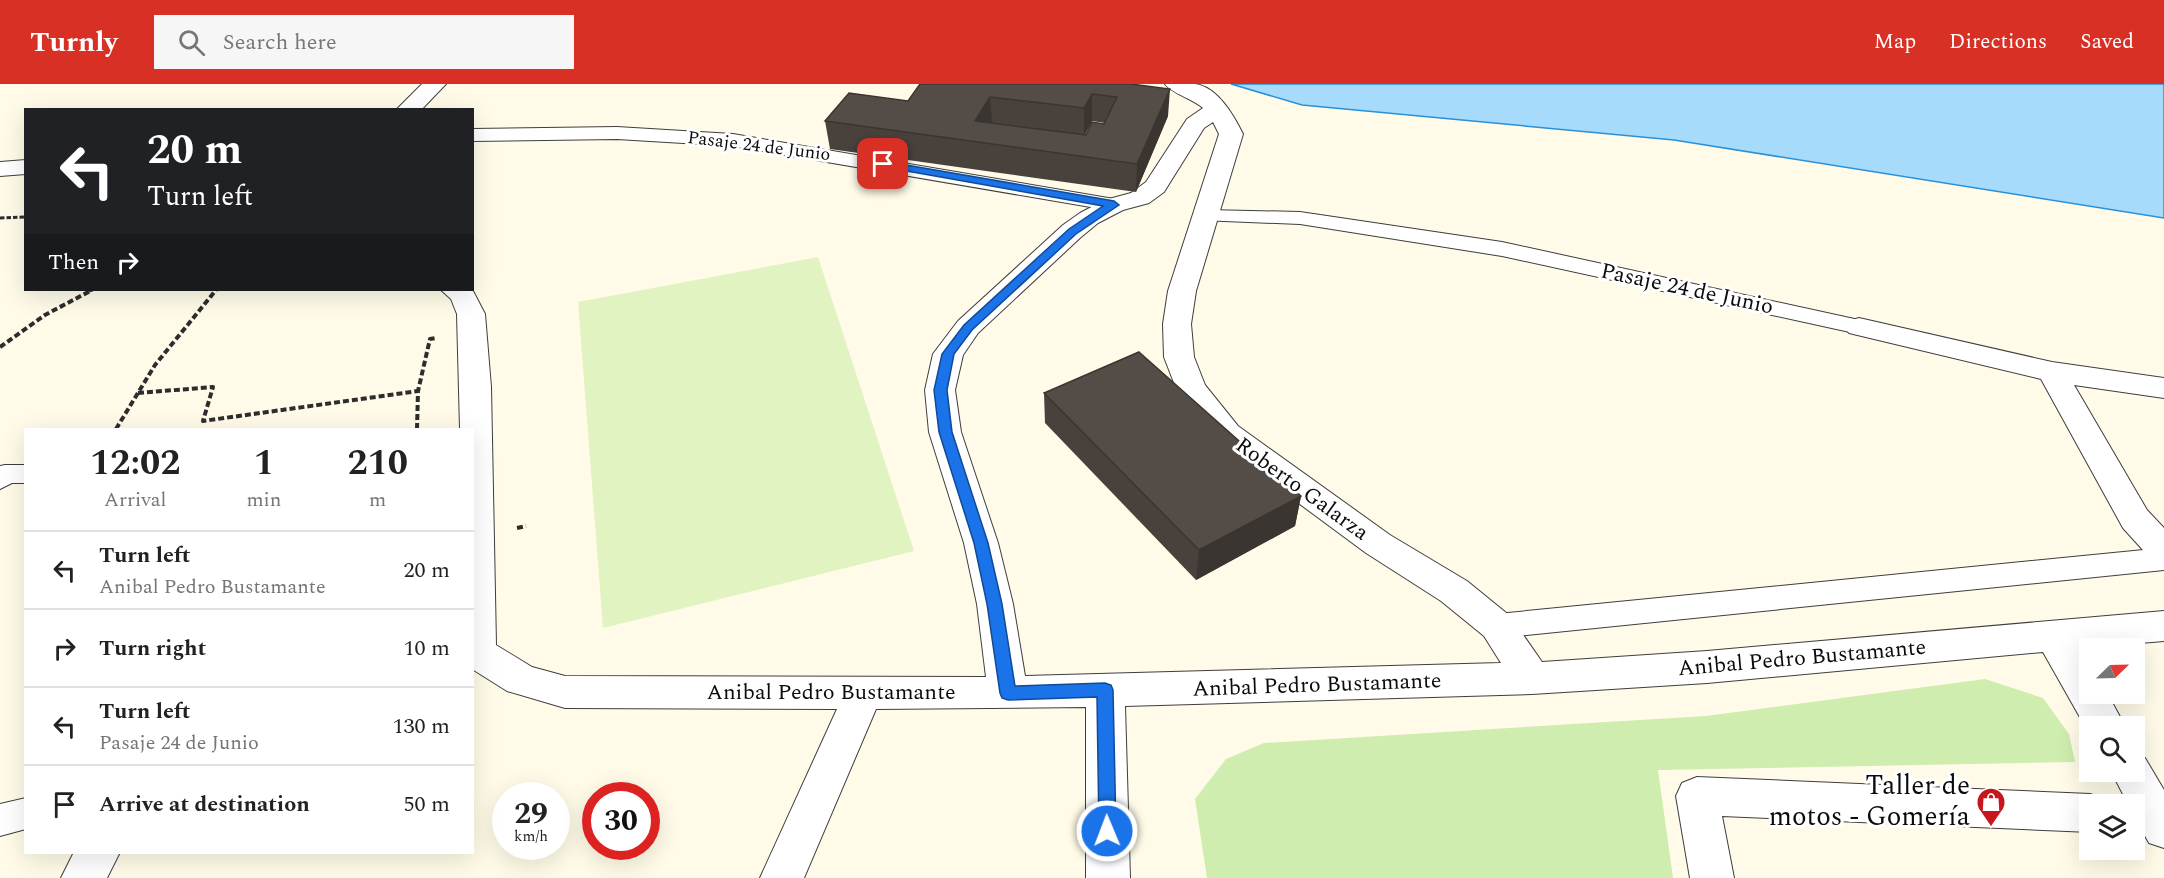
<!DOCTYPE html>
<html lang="en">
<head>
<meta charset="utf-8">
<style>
  body { margin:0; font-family:Spectral,serif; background:#f6f6f6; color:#222; height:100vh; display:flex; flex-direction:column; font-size:22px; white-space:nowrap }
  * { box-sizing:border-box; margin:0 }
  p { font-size:20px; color:#767676 }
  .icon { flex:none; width:33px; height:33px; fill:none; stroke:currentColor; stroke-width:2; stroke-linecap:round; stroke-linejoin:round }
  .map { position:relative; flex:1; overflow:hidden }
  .side { position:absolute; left:24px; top:344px; width:450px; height:426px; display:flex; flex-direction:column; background:#fff; border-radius:0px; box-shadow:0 6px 24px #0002 }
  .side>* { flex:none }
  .banner { position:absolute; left:24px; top:24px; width:450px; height:183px; border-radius:0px; box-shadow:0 6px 24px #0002; background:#202124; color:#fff; overflow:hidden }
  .needle { width:39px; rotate:67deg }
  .controls { position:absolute; left:2079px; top:554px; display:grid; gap:12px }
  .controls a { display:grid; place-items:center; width:66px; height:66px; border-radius:0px; background:#fff; box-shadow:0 6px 24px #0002; font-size:30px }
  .speed { position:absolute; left:492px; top:698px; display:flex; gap:12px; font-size:30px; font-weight:700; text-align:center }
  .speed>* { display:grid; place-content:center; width:78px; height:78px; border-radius:50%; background:#fff; box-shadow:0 6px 24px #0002; line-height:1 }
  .speed small { font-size:15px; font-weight:400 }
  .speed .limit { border:9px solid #d22; background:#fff; color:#111 }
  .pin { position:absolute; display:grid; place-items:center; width:51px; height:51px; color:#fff; margin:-26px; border-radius:12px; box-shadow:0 3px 9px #0006 }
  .me { position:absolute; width:66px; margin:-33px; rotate:359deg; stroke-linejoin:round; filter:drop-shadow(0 0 4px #0008) }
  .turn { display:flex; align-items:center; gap:21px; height:126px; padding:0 24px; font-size:27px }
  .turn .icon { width:78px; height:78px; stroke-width:2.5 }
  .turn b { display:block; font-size:42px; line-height:51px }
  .then { display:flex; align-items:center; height:57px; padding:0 24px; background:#0003; gap:12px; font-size:22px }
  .eta { display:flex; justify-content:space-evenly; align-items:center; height:102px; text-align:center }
  .eta b { font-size:36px; font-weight:700; line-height:42px }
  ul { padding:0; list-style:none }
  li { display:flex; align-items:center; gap:18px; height:78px; padding:0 24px; border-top:2px solid #e0e0e0 }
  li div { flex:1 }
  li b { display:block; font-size:22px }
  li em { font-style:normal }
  header { display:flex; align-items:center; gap:36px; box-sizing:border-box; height:84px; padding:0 30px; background:#d93025; color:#fff }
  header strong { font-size:28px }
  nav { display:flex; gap:33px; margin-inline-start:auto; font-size:21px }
  .search { width:420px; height:54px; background:#f6f6f6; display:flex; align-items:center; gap:15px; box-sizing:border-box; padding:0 21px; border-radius:0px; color:#767676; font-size:22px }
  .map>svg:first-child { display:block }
  .green { fill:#ceedaf }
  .pitch { fill:#e1f3c1 }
  .water { fill:#a7dbfc; stroke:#2791da; stroke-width:1.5 }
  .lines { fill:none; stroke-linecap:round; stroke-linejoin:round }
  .lane-casing { stroke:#3e3e3e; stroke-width:2 }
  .street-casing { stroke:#3e3e3e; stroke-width:2 }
  .path-far1 { stroke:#2d2d2d; stroke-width:3; stroke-dasharray:4.5 2; stroke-linecap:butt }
  .path { stroke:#2d2d2d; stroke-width:4; stroke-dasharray:6 3; stroke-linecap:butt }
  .lane { fill:#fff; fill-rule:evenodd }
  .street { fill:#fff; fill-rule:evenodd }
  .wall { fill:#48413c; fill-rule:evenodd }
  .shaded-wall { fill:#3b3531 }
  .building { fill:#544c46; stroke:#3b3531; stroke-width:1.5; fill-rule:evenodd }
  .route { fill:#1a73e8; stroke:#114b97; stroke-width:1.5 }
  .labels { text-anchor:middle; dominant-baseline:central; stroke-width:6; stroke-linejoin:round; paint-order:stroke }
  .far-street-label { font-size:18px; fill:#0b0b0b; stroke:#fff }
  .street-label { font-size:22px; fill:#0b0b0b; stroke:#fff }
  .near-poi-label { font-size:27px; fill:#0b0b0b; stroke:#fff; text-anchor:end }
</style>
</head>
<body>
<header>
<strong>Turnly</strong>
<div class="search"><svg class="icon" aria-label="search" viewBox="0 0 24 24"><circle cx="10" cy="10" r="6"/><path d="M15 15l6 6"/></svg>Search here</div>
<nav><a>Map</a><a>Directions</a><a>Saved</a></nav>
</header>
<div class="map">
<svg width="2164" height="794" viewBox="0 0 2164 794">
  <rect width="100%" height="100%" fill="#fffbe8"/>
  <polygon class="green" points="1985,595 2043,614 2069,650 2075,678 1658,686 1673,794 1207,794 1195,715 1226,675 1264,659 1706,632"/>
  <polygon class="pitch" points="818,173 914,467 603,544 578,218"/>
  <polygon class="water" points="1231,0 2164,0 2164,134 1674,56 1302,21"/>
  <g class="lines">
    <g class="lane-casing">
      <g id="lane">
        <polygon points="617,43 733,50 1114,115 1121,117 1124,121 1121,125 1114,127 733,62 617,55 472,57 472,45"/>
        <polygon points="1207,126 1300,128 1502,158 1859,236 1867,238 1871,243 1867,248 1859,250 1502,172 1300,140 1200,136 1196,132 1200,128"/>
        <polygon points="5,381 26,381 26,399 12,399 0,405 0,382"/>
        <polygon points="2164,464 2164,486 1497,554 1486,550 1482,542 1486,534 1497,530"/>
        <polygon points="26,714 26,745 0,752 0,720"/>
      </g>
    </g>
    <g class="street-casing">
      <g id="street">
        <polygon points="422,0 446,0 421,26 396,26"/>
        <path d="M1165 0C1175 0 1185 0 1195 0 1218 3 1234 32 1243 50L1196 207 1191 240 1194 273 1205 301 1238 342 1390 451 1467 497 1510 532 1542 578 1707 567 2164 527V557L2080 564 2090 580V609H2107L2125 642H2090V651L2043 568 1707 599 1532 610 1125 622 1130 794H1086V623L876 625 804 794H760L837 625 565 624 507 607 472 585V345H460L457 230 451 215 441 206 472 205 485 230 491 303 496 561 532 583 565 592 986 593 977 520 964 459 929 348 925 306 933 270 958 237 1063 141 1080 129 1105 116 1131 109 1146 98 1187 35 1203 24C1193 15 1171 9 1165 0ZM1213 38 1219 50 1168 207 1163 240 1164 273 1176 304 1216 358 1366 469 1441 517 1484 552 1501 579 1025 592 1013 520 998 459 961 348 955 306 963 271 978 249 1081 153 1098 139 1123 126 1149 119 1164 108 1204 44Z"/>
        <polygon points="26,76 26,90 0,92 0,78"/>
        <polygon points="1859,234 2052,278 2164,294 2164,314 2074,301 2147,426 2164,444 2164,480 2152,476 2123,444 2041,295 1849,249 1845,243 1849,237"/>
        <polygon points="2134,670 2145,674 2164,706 2164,764 2149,759 2134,732 2134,720 2128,720 2111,687 2134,687"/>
        <polygon points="1697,693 2090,710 2105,716 2107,720 2090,720 2090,748 1722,732 1734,794 1690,794 1676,712 1682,699"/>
        <polygon points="74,768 120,768 107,794 61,794"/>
      </g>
    </g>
    <g class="path-far1">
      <polyline points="0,134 26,133"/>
      <polyline points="89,207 92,206"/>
    </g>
    <g class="path">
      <polyline points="0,263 45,231 92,206"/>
      <polyline points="138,309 213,303 203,337 418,307"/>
      <polyline points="116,345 155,281 216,206"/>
      <polyline points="417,345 418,307 430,255 436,254"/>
      <polyline points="517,444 526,442"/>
    </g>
    <use href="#lane" class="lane"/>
    <use href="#street" class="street"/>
  </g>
  <g class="wall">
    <path d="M1133 1 1168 32 1136 108 830 65 825 37 908 17ZM1092 37 1105 39 1104 40 1085 51Z"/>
    <polygon points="1044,309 1301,412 1295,442 1196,496 1045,339"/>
  </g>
  <g class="shaded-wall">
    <polygon points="1170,5 1168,32 1136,108 1137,80"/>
    <polygon points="1092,10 1092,37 1084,52 1084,24"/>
    <polygon points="990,13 992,40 975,37"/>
    <polygon points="1301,412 1295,442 1196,496 1199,466"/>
  </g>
  <g class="building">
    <path d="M920 0H1131L1170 5 1137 80 825 37 849 9 908 17ZM1092 10 1117 13 1104 40 1092 38 1086 51 975 37 990 13 1084 24Z"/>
    <polygon points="1139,268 1301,412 1199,466 1044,309"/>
  </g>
  <polygon class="route" points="883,77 1114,117 1119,121 1076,150 972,246 954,270 947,306 952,348 988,459 1002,520 1015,602 1105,599 1111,601 1113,606 1116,747 1114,753 1107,755 1101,753 1099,747 1097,613 1008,616 1002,614 1000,609 987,520 974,459 939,348 934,306 942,270 964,241 1069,145 1103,122 879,82 879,78"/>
  <defs>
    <g id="shop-pin" transform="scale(1.5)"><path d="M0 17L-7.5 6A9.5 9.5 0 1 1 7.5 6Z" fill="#c7171d" stroke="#fff"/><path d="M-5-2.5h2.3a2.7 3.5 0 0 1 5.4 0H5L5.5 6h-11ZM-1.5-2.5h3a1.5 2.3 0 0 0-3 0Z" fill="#fff"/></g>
  </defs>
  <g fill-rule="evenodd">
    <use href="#shop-pin" x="1991" y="718"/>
  </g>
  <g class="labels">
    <g class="far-street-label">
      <text transform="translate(759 62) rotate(7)">Pasaje 24 de Junio</text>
    </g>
    <g class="street-label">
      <text transform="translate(1687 205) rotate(12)">Pasaje 24 de Junio</text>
      <text transform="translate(1302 405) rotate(36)">Roberto Galarza</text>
      <text transform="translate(1802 574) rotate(-5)">Anibal Pedro Bustamante</text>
      <text transform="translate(1317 601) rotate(-2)">Anibal Pedro Bustamante</text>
      <text x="831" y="608">Anibal Pedro Bustamante</text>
    </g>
    <g class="near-poi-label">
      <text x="1970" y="702">Taller de<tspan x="1970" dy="31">motos - Gomería</tspan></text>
    </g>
  </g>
</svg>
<div class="controls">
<a><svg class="needle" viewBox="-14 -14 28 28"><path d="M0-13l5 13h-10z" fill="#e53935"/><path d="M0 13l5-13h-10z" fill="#767676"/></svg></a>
<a><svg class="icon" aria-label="search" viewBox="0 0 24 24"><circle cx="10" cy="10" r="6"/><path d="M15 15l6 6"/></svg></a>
<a><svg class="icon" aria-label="layers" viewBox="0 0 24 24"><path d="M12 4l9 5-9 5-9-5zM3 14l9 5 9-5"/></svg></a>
</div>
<div class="speed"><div>29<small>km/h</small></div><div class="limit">30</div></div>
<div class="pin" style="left:883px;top:80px;background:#d93025"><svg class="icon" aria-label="arrive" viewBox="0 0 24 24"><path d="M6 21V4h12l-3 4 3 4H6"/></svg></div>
<svg class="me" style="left:1107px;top:747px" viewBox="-20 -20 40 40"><circle r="17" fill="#1a73e8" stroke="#fff" stroke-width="3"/><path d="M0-11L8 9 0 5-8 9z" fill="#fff"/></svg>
<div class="banner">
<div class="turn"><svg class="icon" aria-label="left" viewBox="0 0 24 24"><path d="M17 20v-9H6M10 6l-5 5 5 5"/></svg><div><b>20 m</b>Turn left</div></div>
<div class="then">Then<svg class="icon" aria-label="right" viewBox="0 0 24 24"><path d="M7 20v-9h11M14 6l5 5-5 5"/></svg></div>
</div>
<section class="side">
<div class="eta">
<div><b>12:02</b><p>Arrival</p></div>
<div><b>1</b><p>min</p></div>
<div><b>210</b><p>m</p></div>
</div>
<ul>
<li><svg class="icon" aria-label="left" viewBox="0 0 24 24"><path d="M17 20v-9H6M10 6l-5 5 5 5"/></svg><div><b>Turn left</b><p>Anibal Pedro Bustamante</p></div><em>20 m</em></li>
<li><svg class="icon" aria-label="right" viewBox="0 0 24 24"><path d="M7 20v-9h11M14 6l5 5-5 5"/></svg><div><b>Turn right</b></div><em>10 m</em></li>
<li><svg class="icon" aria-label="left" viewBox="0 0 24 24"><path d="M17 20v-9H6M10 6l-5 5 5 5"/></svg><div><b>Turn left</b><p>Pasaje 24 de Junio</p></div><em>130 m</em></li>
<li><svg class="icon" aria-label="arrive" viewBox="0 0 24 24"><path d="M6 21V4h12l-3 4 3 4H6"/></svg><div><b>Arrive at destination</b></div><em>50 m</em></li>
</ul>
</section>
</div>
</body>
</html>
